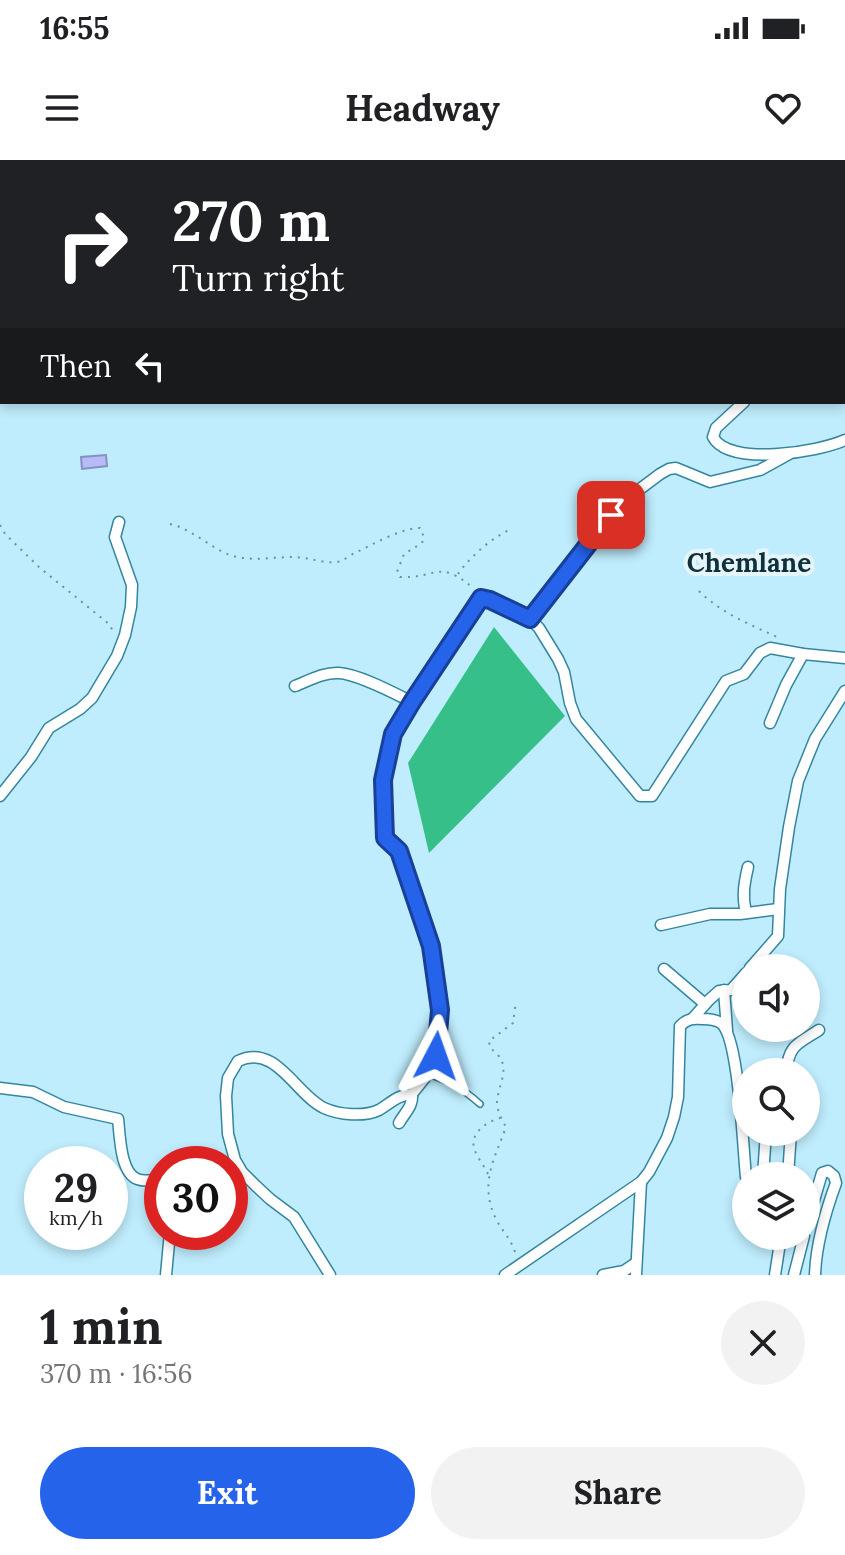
<!DOCTYPE html>
<html lang="en">
<head>
<meta charset="utf-8">
<style>
  body { margin:0; font-family:Lora,serif; background:#f2f2f2; color:#202124; height:100vh; display:flex; flex-direction:column; font-size:30px; white-space:nowrap }
  * { box-sizing:border-box; margin:0 }
  p { font-size:26px; color:#757577 }
  .icon { flex:none; width:44px; height:44px; fill:none; stroke:currentColor; stroke-width:2; stroke-linecap:round; stroke-linejoin:round }
  .map { position:relative; height:1115px; overflow:hidden }
  .sheet { display:flex; flex-direction:column; background:#fff; flex:1 }
  .sheet>* { flex:none }
  .banner { position:absolute; left:0px; top:0px; width:846px; height:244px; box-shadow:0 4px 12px #0003; background:#202124; color:#fff; overflow:hidden }
  .controls { position:absolute; left:732px; top:794px; display:grid; gap:16px }
  .controls a { display:grid; place-items:center; width:88px; height:88px; border-radius:50%; background:#fff; box-shadow:0 4px 12px #0003; font-size:40px }
  .speed { position:absolute; left:24px; top:986px; display:flex; gap:16px; font-size:40px; font-weight:700; text-align:center }
  .speed>* { display:grid; place-content:center; width:104px; height:104px; border-radius:50%; background:#fff; box-shadow:0 4px 12px #0003; line-height:1 }
  .speed small { font-size:20px; font-weight:400 }
  .speed .limit { border:12px solid #d22; background:#fff; color:#111 }
  .pin { position:absolute; display:grid; place-items:center; width:68px; height:68px; color:#fff; margin:-34px; border-radius:16px; box-shadow:0 4px 12px #0006 }
  .me { position:absolute; width:88px; margin:-44px; rotate:4deg; stroke-linejoin:round; filter:drop-shadow(0 0 6px #0008) }
  .turn { display:flex; align-items:center; gap:28px; height:168px; padding:0 40px; font-size:36px }
  .turn .icon { width:104px; height:104px; stroke-width:2.5 }
  .turn b { display:block; font-size:56px; line-height:68px }
  .then { display:flex; align-items:center; height:76px; padding:0 40px; background:#0003; gap:16px; font-size:30px }
  .round { display:grid; place-items:center; flex:none; width:84px; height:84px; border-radius:42px; background:#f2f2f2 }
  .summary { display:flex; align-items:center; justify-content:space-between; height:136px; padding:0 40px }
  h1 { font-size:48px; font-weight:700; line-height:60px }
  .cta { display:flex; gap:16px; margin-top:auto; padding:16px 40px }
  .cta a { flex:1; height:92px; border-radius:48px; background:#2563eb; color:#fff; font-size:32px; font-weight:700; line-height:92px; text-align:center }
  .cta a+a { background:#f2f2f2; color:#202124 }
  .status { display:flex; justify-content:space-between; align-items:center; height:56px; padding:0 40px; background:#fff; direction:ltr }
  .status svg { height:22px; fill:currentColor }
  header { display:flex; justify-content:space-between; align-items:center; height:104px; padding:0 40px; background:#fff; font-size:36px; font-weight:700 }
  .map>svg:first-child { display:block }
  .forest { fill:#36bf88 }
  .water { fill:#b8bbf8; stroke:#8592bf; stroke-width:2 }
  .lines { fill:none; stroke-linecap:round; stroke-linejoin:round }
  .lane-casing { stroke:#34869f; stroke-width:8 }
  .street-casing { stroke:#34869f; stroke-width:13 }
  .path { stroke:#69929f; stroke-width:2; stroke-dasharray:2 6; stroke-linecap:butt }
  .lane { stroke:#fff; stroke-width:5 }
  .street { stroke:#fff; stroke-width:10 }
  .route-casing { stroke:#184099; stroke-width:20 }
  .route { stroke:#2563eb; stroke-width:14 }
  .labels { text-anchor:middle; dominant-baseline:central; stroke-width:8; stroke-linejoin:round; paint-order:stroke }
  .quarter-label { font-size:26px; font-weight:bold; fill:#0e313b; stroke:#e6f5fa }
</style>
</head>
<body>
<div class="status"><b>16:55</b><svg viewBox="0 0 49 12"><path d="M0 12V9h3v3zM5 12V6h3v6zM10 12V3h3v9zM15 12V0h3v12zM26 1h20v11H26zM47 4h2v5h-2z"/></svg></div>
<header><svg class="icon" aria-label="menu" viewBox="0 0 24 24"><path d="M4 6h16M4 12h16M4 18h16"/></svg>Headway<svg class="icon" aria-label="heart" viewBox="0 0 24 24"><path d="M12 20l-8-8c-3-5 5-10 8-4 3-6 11-1 8 4z"/></svg></header>
<div class="map">
<svg width="845" height="1115" viewBox="0 0 845 1115">
  <rect width="100%" height="100%" fill="#bfedfd"/>
  <polygon class="forest" points="494,467 565,556 429,693 408,603"/>
  <polygon class="water" points="106,295 107,306 82,309 81,297"/>
  <g class="lines">
    <g class="lane-casing">
      <g id="lane">
        <polyline points="164,2 165,0"/>
        <path d="M428 914C451 922 462 928 480 944"/>
      </g>
    </g>
    <g class="street-casing">
      <g id="street">
        <polyline points="385,2 386,0"/>
        <polyline points="774,2 775,0"/>
        <polyline points="844,19 845,18"/>
        <path d="M744 242 716 268 713 277C729 307 819 292 845 280"/>
        <polyline points="530,459 611,355 640,329 660,314 669,309 676,308 710,322 760,310 789,294"/>
        <path d="M295 526C308 521 324 512 339 513 358 514 394 533 412 542"/>
        <polyline points="770,563 786,525 803,494"/>
        <polyline points="0,636 31,597 49,568 80,549 92,538 117,496 125,475 131,447 132,425 115,377 119,362"/>
        <path d="M746 753C742 736 744 724 748 707"/>
        <polyline points="661,765 710,754 740,754 778,749"/>
        <polyline points="750,808 778,776 780,729 789,667 798,621 815,579 845,531"/>
        <polyline points="664,809 705,844"/>
        <polyline points="724,830 727,870"/>
        <polyline points="693,858 709,840 719,831 731,830 746,813"/>
        <path d="M786 912C789 884 798 884 819 870"/>
        <path d="M0 928 33 932 64 947 118 959C120 975 120 1012 137 1019 144 1022 154 1020 162 1018"/>
        <path d="M399 963C405 952 413 947 412 934"/>
        <polyline points="763,1016 766,972"/>
        <polyline points="788,1016 791,972"/>
        <path d="M806 1068 822 1013 828 1011 834 1016 836 1023C825 1053 816 1083 815 1115"/>
        <polyline points="166,1115 170,1072"/>
        <path d="M330 1115 294 1057 270 1039 256 1026 242 1012 235 1000 228 974 226 936 228 918 238 901C276 883 295 934 324 948 339 955 364 957 379 950 391 943 397 935 412 934L428 914 436 896 440 850 431 786 399 691 385 678 383 620 393 574 412 542 481 438 490 440 530 459 539 468 558 499 564 512 570 543 576 559 640 636H652L726 521 744 514 760 493 770 488 803 494 845 498"/>
        <path d="M505 1115 641 1022 649 1012 667 978 674 957 678 937 680 866C687 859 693 858 703 859 708 859 716 860 721 863 739 877 743 990 746 1017"/>
        <polyline points="603,1115 624,1111 636,1103"/>
        <polyline points="636,1115 641,1022"/>
        <polyline points="775,1115 781,1076"/>
        <polyline points="794,1115 804,1076"/>
      </g>
    </g>
    <g class="path">
      <polyline points="0,144 2,143"/>
      <polyline points="0,187 2,186"/>
      <path d="M170 364C192 369 209 387 230 395 256 404 284 393 310 399 320 401 331 404 341 401 346 399 351 394 357 392 373 384 402 368 420 368L424 377 422 383 404 394 397 412 400 417C436 419 438 398 473 428"/>
      <polyline points="0,365 5,374 40,408 109,464 114,473"/>
      <path d="M458 414C471 396 490 379 511 369"/>
      <path d="M699 431C721 453 749 464 777 477"/>
      <path d="M488 1014C484 1006 478 998 475 991 468 974 486 962 500 958"/>
      <path d="M515 1092C511 1079 502 1071 496 1059 479 1024 494 1000 506 967 502 960 497 951 497 942 499 920 514 905 490 888L489 881 513 863 516 841"/>
    </g>
    <use href="#lane" class="lane"/>
    <use href="#street" class="street"/>
  </g>
  <g class="lines">
    <g class="route-casing">
      <polyline id="route" points="436,896 440,850 431,786 399,691 385,678 383,620 393,574 412,542 481,438 490,440 530,459 611,355"/>
    </g>
    <use href="#route" class="route"/>
  </g>
  <g class="labels">
    <g class="quarter-label">
      <text x="749" y="402">Chemlane</text>
    </g>
  </g>
</svg>
<div class="controls">
<a><svg class="icon" aria-label="sound" viewBox="0 0 24 24"><path d="M4 9h4l5-4v14l-5-4H4zM17 9q2 3 0 6"/></svg></a>
<a><svg class="icon" aria-label="search" viewBox="0 0 24 24"><circle cx="10" cy="10" r="6"/><path d="M15 15l6 6"/></svg></a>
<a><svg class="icon" aria-label="layers" viewBox="0 0 24 24"><path d="M12 4l9 5-9 5-9-5zM3 14l9 5 9-5"/></svg></a>
</div>
<div class="speed"><div>29<small>km/h</small></div><div class="limit">30</div></div>
<div class="pin" style="left:611px;top:355px;background:#d93025"><svg class="icon" aria-label="arrive" viewBox="0 0 24 24"><path d="M6 21V4h12l-3 4 3 4H6"/></svg></div>
<svg class="me" style="left:436px;top:896px" viewBox="-20 -20 40 40"><path d="M0-17L14 15 0 8-14 15z" fill="#2563eb" stroke="#fff" stroke-width="4"/></svg>
<div class="banner">
<div class="turn"><svg class="icon" aria-label="right" viewBox="0 0 24 24"><path d="M7 20v-9h11M14 6l5 5-5 5"/></svg><div><b>270 m</b>Turn right</div></div>
<div class="then">Then<svg class="icon" aria-label="left" viewBox="0 0 24 24"><path d="M17 20v-9H6M10 6l-5 5 5 5"/></svg></div>
</div>
</div>
<section class="sheet">
<div class="summary"><div><h1>1 min</h1><p>370 m · 16:56</p></div><a class="round"><svg class="icon" aria-label="close" viewBox="0 0 24 24"><path d="M6 6l12 12M18 6L6 18"/></svg></a></div>
<div class="cta"><a>Exit</a><a>Share</a></div>
</section>
</body>
</html>
